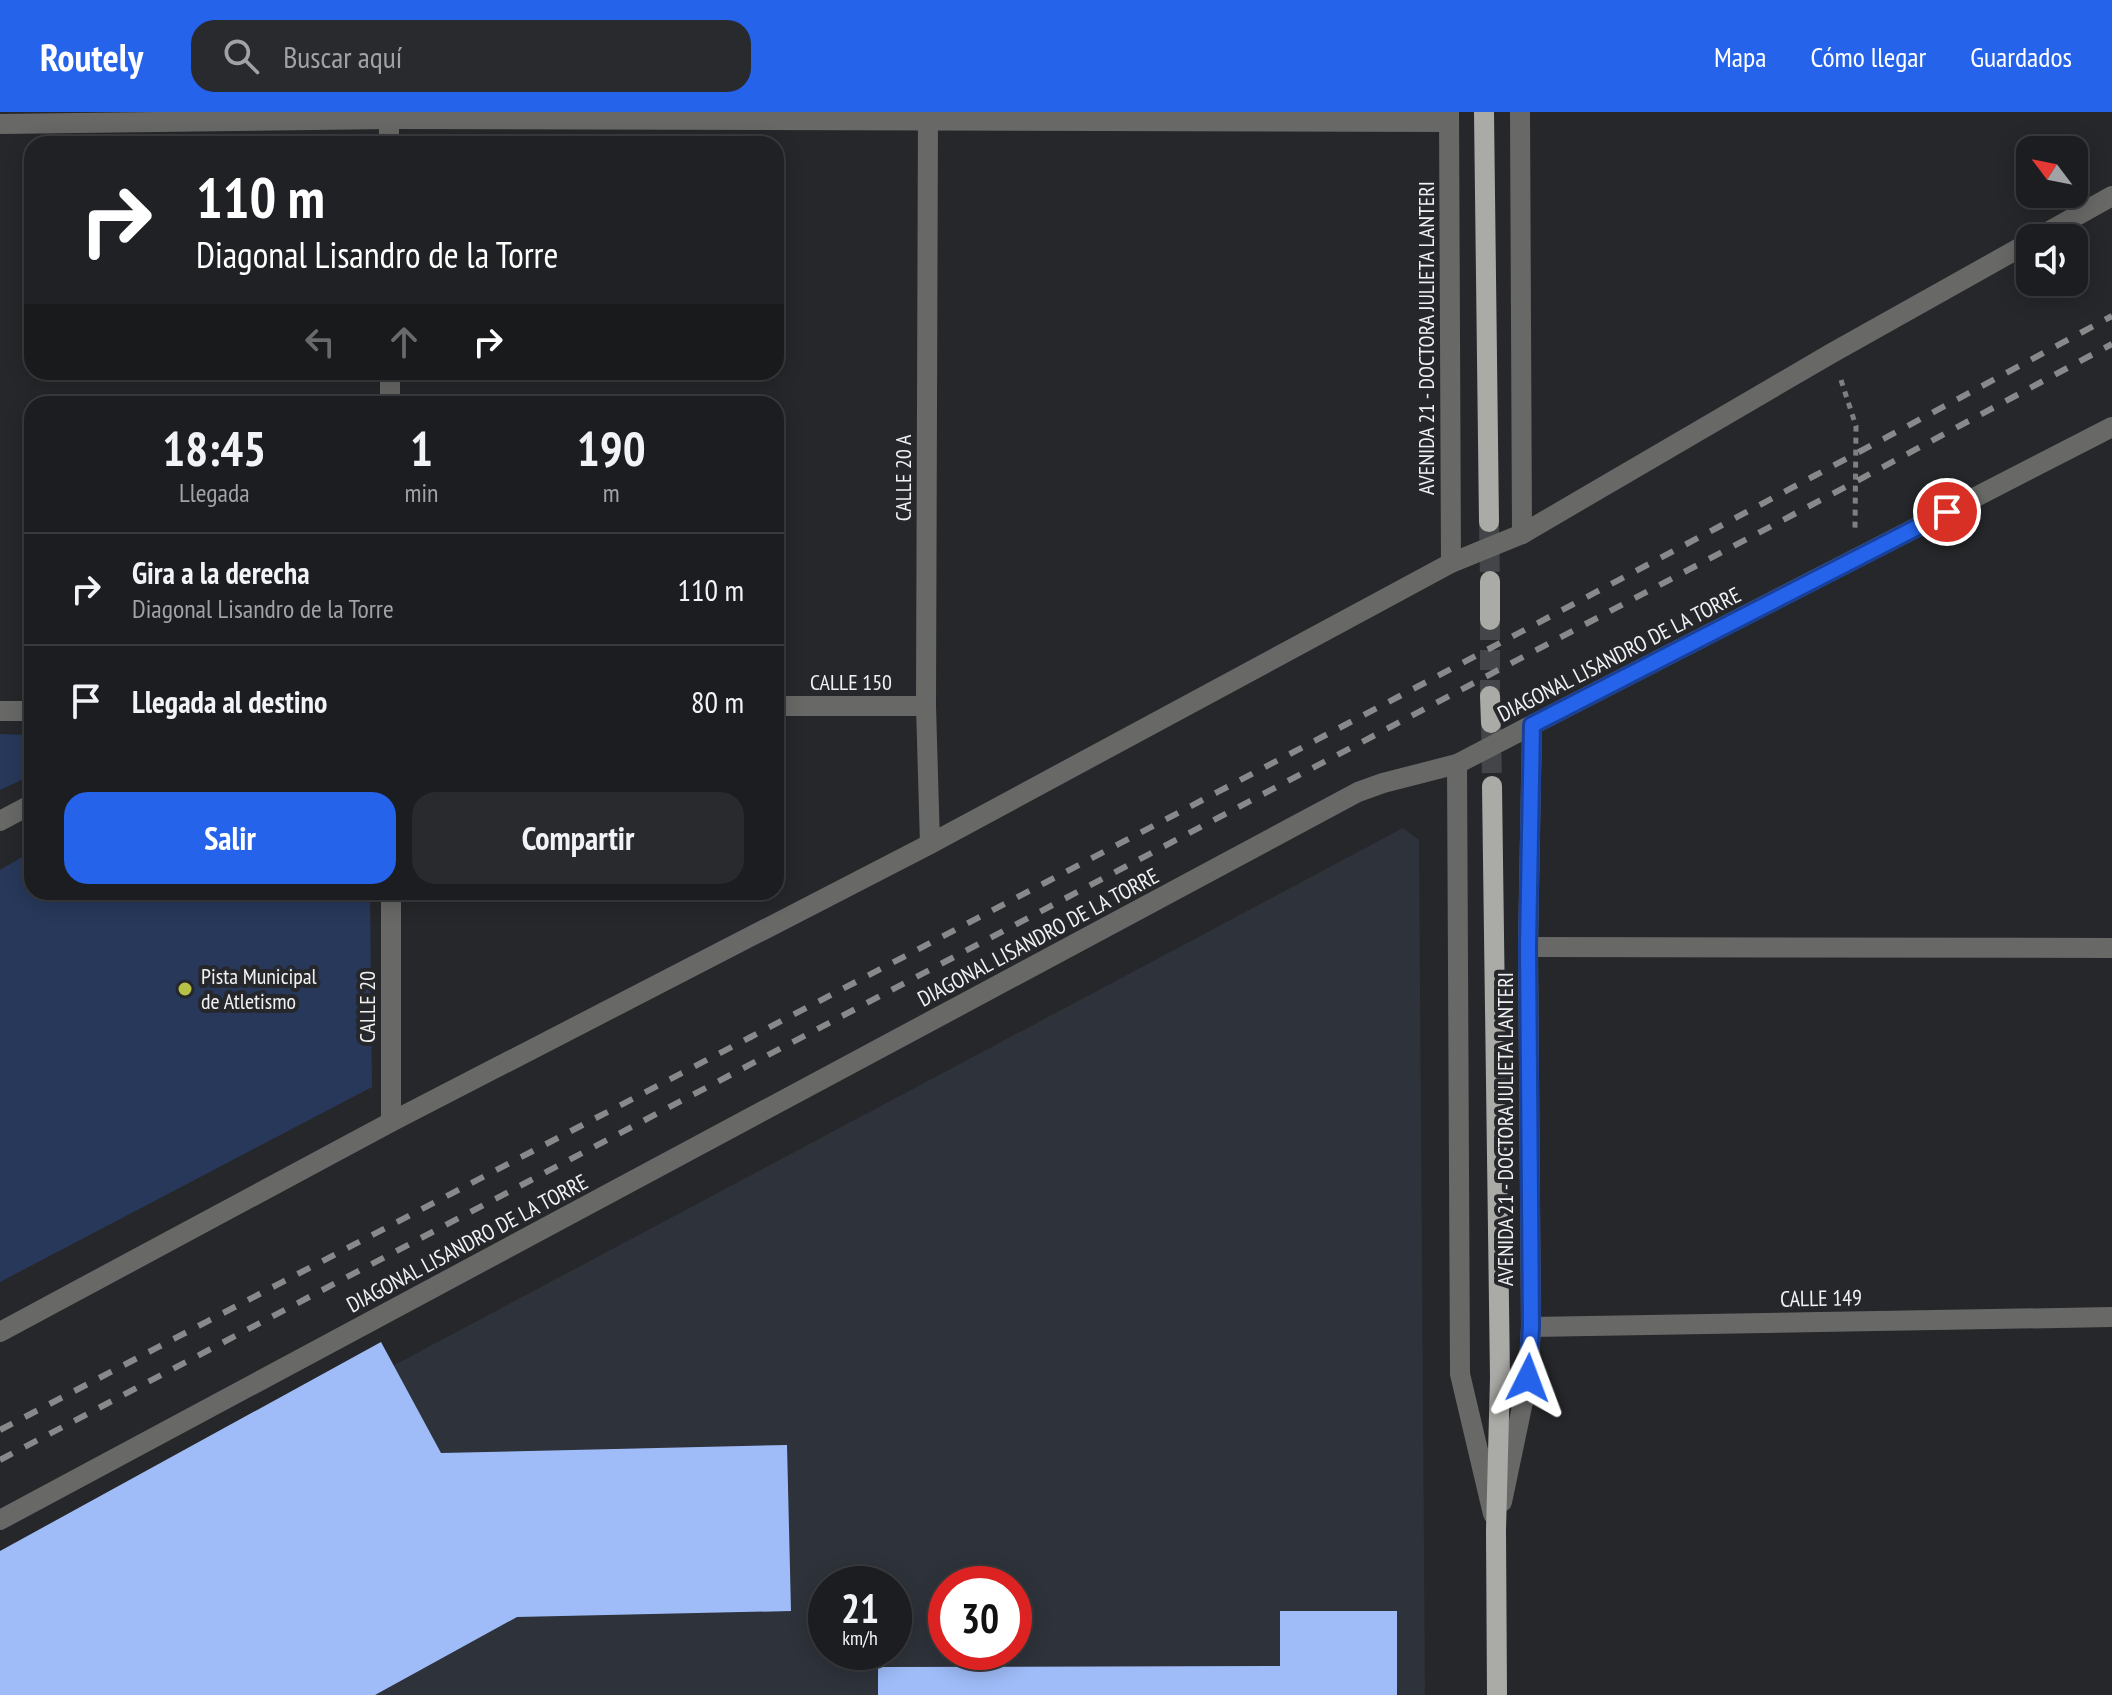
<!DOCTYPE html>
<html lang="es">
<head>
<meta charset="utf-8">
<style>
  body { margin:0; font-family:"PT Sans Narrow",sans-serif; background:#292a2d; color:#f1f3f6; height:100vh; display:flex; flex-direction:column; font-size:30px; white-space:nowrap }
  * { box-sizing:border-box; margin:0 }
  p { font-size:26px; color:#a0a2a5 }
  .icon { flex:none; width:44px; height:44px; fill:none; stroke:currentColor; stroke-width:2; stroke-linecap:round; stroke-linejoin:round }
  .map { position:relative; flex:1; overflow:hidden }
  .sheet { position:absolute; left:24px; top:284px; width:760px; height:504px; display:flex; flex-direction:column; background:#1c1d20; border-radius:24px; box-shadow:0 4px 20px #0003,0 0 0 2px #3a3b3e }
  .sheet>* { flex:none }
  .guide { position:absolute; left:24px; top:24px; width:760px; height:244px; border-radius:24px; box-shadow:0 4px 20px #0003,0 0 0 2px #3a3b3e; background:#202124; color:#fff; overflow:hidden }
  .needle { width:52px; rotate:302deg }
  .fabs { position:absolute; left:2016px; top:24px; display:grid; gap:16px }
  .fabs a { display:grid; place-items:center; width:72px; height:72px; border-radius:16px; background:#1c1d20; box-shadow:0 4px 20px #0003,0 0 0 2px #3a3b3e; font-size:40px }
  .speed { position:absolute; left:808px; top:1454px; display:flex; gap:16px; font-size:40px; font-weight:700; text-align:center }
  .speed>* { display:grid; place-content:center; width:104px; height:104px; border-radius:50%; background:#1c1d20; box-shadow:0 4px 20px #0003,0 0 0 2px #3a3b3e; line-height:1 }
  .speed small { font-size:20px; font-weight:400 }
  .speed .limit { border:12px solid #d22; background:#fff; color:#111 }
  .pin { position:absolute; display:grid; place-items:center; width:68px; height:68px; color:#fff; margin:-34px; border:4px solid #fff; border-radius:50%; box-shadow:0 2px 8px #0007 }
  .me { position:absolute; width:88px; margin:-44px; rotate:3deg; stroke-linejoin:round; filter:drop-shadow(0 0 6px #0008) }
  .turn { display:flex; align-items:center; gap:28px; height:168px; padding:0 40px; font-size:36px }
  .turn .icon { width:104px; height:104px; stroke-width:2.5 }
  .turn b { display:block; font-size:56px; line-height:68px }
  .lanes { display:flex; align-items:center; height:76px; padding:0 40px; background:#0003; justify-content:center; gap:40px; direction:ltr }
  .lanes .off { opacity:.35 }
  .eta { display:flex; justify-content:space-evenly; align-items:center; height:136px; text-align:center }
  .eta b { font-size:48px; font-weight:800; line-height:56px }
  .cta { display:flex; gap:16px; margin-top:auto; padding:16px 40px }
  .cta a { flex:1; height:92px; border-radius:24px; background:#2563eb; color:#fff; font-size:32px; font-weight:800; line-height:92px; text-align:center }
  .cta a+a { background:#292a2d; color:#f1f3f6 }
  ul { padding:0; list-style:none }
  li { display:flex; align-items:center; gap:24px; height:112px; padding:0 40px; border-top:2px solid #3a3b3e }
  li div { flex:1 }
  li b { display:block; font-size:30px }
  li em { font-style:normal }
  header { display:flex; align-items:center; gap:48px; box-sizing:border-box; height:112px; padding:0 40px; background:#2563eb; color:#fff }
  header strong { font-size:38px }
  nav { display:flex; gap:44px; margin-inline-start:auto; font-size:28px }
  .search { width:560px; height:72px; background:#292a2d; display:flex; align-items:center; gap:20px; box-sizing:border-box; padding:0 28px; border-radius:24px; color:#a0a2a5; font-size:30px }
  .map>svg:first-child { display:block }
  .built { fill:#2e323a; fill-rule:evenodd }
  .green { fill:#27385a }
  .building { fill:#9fbcf8 }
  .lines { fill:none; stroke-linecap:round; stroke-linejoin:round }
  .major-tunnel { stroke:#444548; stroke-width:20; stroke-dasharray:20 10; stroke-linecap:butt }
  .path { stroke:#7e7f82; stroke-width:5; stroke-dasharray:6 6; stroke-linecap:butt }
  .minor { stroke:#686967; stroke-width:20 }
  .major { stroke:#aaaaa7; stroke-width:20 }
  .rail { stroke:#88898b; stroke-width:6; stroke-dasharray:14 14; stroke-linecap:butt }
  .minor-bridge { stroke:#686967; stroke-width:20 }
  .route-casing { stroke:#184099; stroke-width:20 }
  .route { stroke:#2563eb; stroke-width:14 }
  .poi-dot { fill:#b6c148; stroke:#26272a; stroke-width:3 }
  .labels { text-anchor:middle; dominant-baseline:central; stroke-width:8; stroke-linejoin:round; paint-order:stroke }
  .street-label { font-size:22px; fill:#f0f1f3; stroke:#26272a }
  .poi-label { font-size:22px; fill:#f0f1f3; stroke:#26272a; text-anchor:start }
</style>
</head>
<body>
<header>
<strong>Routely</strong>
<div class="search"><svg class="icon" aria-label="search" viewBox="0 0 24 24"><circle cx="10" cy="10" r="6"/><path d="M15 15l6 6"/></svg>Buscar aquí</div>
<nav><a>Mapa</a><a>Cómo llegar</a><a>Guardados</a></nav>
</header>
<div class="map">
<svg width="2112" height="1583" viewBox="0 0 2112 1583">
  <rect width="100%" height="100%" fill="#26272a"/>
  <path class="built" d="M1403 716 1419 728 1425 1583H0V1463ZM826 1472H894V1540H826ZM946 1472H1014V1540H946Z"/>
  <g class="green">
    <polygon points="0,622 32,623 32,663 0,678"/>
    <polygon points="32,739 32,780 370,780 372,975 0,1170 0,758"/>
  </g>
  <g class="building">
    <polygon points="381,1230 441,1341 787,1333 791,1499 517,1505 375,1583 0,1583 0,1439"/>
    <polygon points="1280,1499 1397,1499 1397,1583 878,1583 878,1555 1280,1554"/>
  </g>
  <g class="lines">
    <g class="major-tunnel">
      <polyline points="1489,410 1490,469"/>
      <polyline points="1490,508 1490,584"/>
      <polyline points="1491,611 1492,674"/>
    </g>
    <polyline class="path" points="1841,268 1856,314 1855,416"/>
    <g class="minor">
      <polyline points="389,0 389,32"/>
      <polyline points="928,0 926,594 930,732"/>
      <polyline points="1520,0 1522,422"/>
      <polyline points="0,12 389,7 1449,10"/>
      <polyline points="2037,126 2112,84"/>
      <polyline points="390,260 390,292"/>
      <polyline points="1522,422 1832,241 2030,130"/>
      <polyline points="776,594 926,594"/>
      <polyline points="0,599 32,599"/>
      <polyline points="0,709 32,692"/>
      <polyline points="1528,835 2112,836"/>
      <polyline points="391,1010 391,780"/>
      <polyline points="1531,1215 2112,1205"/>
      <polyline points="0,1220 391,1010 930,732 1451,451 1449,0"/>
      <polyline points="1502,1390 1528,1266 1531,1215 1528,835 1532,613 2112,315"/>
      <polyline points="0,1408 1358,680 1383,671 1457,652 1460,1262 1493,1402"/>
    </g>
    <g class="major">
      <polyline points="1484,0 1489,410"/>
      <polyline points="1490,469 1490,508"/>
      <polyline points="1490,584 1491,611"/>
      <polyline points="1492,674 1500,1266 1496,1418 1497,1583"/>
    </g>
    <g class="rail">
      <path d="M0 1318C705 948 1412 582 2112 204"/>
      <polyline points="0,1348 1855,370 2112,232"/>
    </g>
    <g class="minor-bridge">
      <polyline points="1451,451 1522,422"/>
      <polyline points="1457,652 1532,613"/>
    </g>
  </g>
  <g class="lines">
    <g class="route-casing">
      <polyline id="route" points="1528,1266 1531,1215 1528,835 1532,613 1947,400"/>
    </g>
    <use href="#route" class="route"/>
  </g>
  <circle class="poi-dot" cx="185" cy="877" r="8"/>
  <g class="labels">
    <g class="street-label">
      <text transform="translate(1426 226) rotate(-90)">AVENIDA 21 - DOCTORA JULIETA LANTERI</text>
      <text transform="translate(903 366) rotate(-90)">CALLE 20 A</text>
      <text transform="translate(1619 542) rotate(-27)">DIAGONAL LISANDRO DE LA TORRE</text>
      <text x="851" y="570">CALLE 150</text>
      <text transform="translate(1038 825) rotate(-28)">DIAGONAL LISANDRO DE LA TORRE</text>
      <text transform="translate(367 895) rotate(-90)">CALLE 20</text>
      <text transform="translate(1505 1017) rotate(-90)">AVENIDA 21 - DOCTORA JULIETA LANTERI</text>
      <text transform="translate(467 1131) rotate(-28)">DIAGONAL LISANDRO DE LA TORRE</text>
      <text transform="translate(1821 1186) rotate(-1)">CALLE 149</text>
    </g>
    <g class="poi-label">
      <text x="201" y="864">Pista Municipal<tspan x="201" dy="25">de Atletismo</tspan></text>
    </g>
  </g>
</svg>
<div class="fabs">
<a><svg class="needle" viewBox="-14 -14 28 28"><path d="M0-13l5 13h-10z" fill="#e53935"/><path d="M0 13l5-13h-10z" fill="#a0a2a5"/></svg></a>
<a><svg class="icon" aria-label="sound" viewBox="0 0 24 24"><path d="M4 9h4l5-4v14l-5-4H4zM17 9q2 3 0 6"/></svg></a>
</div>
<div class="speed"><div>21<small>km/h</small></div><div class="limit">30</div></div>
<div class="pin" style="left:1947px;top:400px;background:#d93025"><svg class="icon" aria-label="arrive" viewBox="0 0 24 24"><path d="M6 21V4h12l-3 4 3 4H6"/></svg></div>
<svg class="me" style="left:1528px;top:1266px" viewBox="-20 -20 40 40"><path d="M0-17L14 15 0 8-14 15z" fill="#2563eb" stroke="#fff" stroke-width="4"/></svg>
<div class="guide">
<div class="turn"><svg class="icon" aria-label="right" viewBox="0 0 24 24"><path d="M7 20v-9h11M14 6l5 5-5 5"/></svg><div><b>110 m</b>Diagonal Lisandro de la Torre</div></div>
<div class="lanes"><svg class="icon off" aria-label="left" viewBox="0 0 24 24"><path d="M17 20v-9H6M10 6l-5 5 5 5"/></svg><svg class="icon off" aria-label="ahead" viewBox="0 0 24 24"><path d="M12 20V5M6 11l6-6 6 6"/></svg><svg class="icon" aria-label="right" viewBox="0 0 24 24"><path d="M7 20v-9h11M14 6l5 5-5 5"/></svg></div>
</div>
<section class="sheet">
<div class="eta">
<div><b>18:45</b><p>Llegada</p></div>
<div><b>1</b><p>min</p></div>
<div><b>190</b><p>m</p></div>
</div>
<ul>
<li><svg class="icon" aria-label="right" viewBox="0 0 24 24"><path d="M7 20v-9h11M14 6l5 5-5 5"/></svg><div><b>Gira a la derecha</b><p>Diagonal Lisandro de la Torre</p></div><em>110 m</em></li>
<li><svg class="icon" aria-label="arrive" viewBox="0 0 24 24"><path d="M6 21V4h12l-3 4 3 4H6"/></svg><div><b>Llegada al destino</b></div><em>80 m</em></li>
</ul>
<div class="cta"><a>Salir</a><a>Compartir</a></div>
</section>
</div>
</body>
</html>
